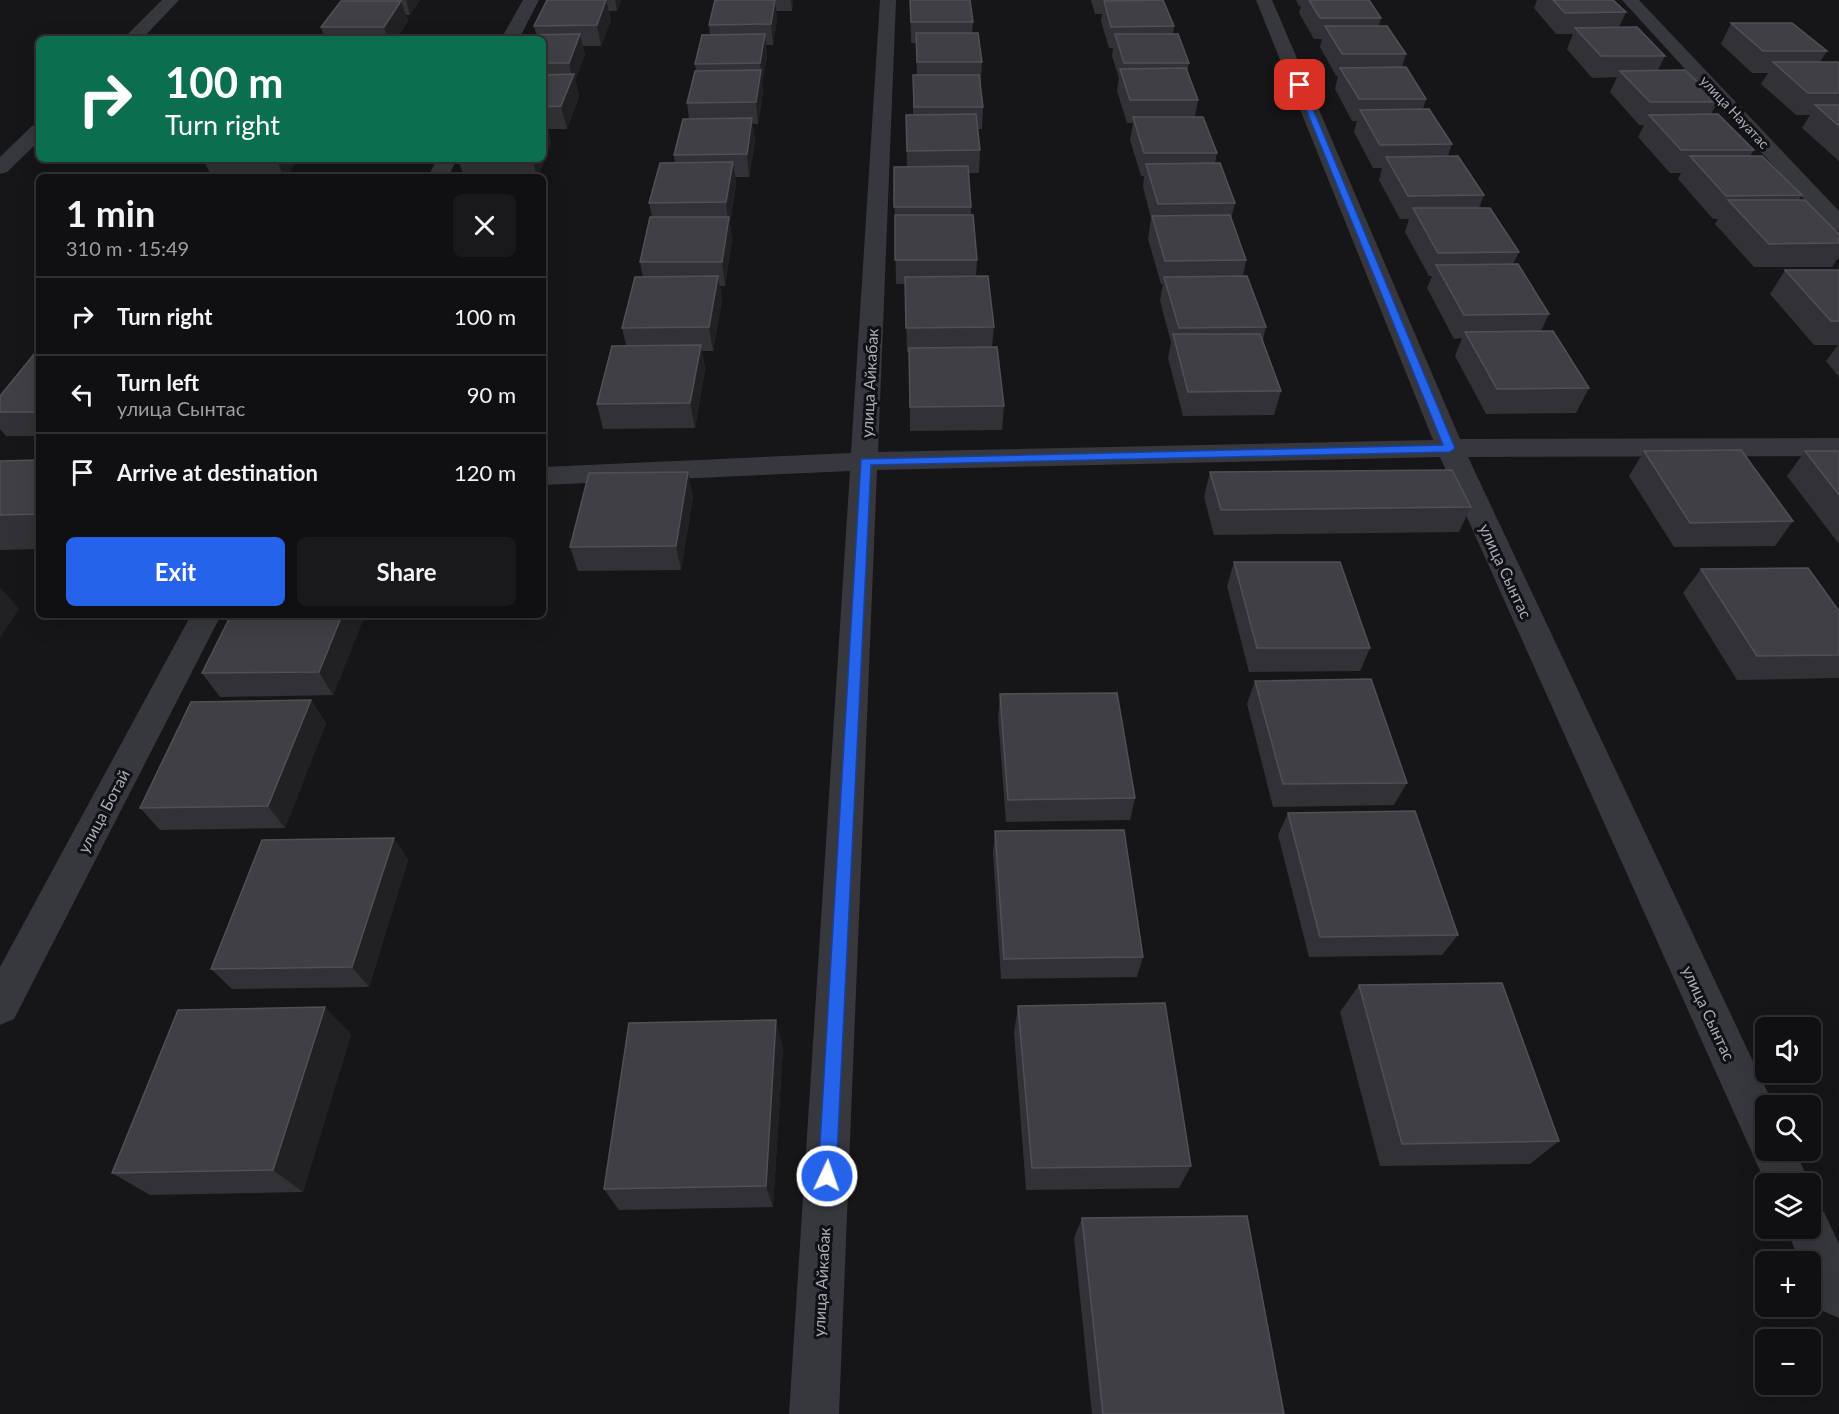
<!DOCTYPE html>
<html lang="en">
<head>
<meta charset="utf-8">
<style>
  body { margin:0; font-family:Lato,sans-serif; background:#19191b; color:#f1f3f6; height:100vh; display:flex; flex-direction:column; font-size:22px; white-space:nowrap }
  * { box-sizing:border-box; margin:0 }
  p { font-size:20px; color:#9c9d9f }
  .icon { flex:none; width:33px; height:33px; fill:none; stroke:currentColor; stroke-width:2; stroke-linecap:round; stroke-linejoin:round }
  .map { position:relative; flex:1; overflow:hidden }
  .sheet { position:absolute; left:36px; top:174px; width:510px; height:444px; display:flex; flex-direction:column; background:#101012; border-radius:9px; box-shadow:0 6px 24px #0002,0 0 0 2px #303032 }
  .sheet>* { flex:none }
  .hud { position:absolute; left:36px; top:36px; width:510px; height:126px; border-radius:9px; box-shadow:0 6px 24px #0002,0 0 0 2px #303032; background:#0b6e4f; color:#fff; overflow:hidden }
  .controls { position:absolute; left:1755px; top:1017px; display:grid; gap:12px }
  .controls a { display:grid; place-items:center; width:66px; height:66px; border-radius:9px; background:#101012; box-shadow:0 6px 24px #0002,0 0 0 2px #303032; font-size:30px }
  .pin { position:absolute; display:grid; place-items:center; width:51px; height:51px; color:#fff; margin:-26px; border-radius:12px; box-shadow:0 3px 9px #0006 }
  .me { position:absolute; width:66px; margin:-33px; rotate:3deg; stroke-linejoin:round; filter:drop-shadow(0 0 4px #0008) }
  .turn { display:flex; align-items:center; gap:21px; height:126px; padding:0 30px; font-size:27px }
  .turn .icon { width:78px; height:78px; stroke-width:2.5 }
  .turn b { display:block; font-size:42px; line-height:51px }
  .round { display:grid; place-items:center; flex:none; width:63px; height:63px; border-radius:9px; background:#19191b }
  .overview { display:flex; align-items:center; justify-content:space-between; height:102px; padding:0 30px }
  h1 { font-size:36px; font-weight:700; line-height:45px }
  .button { display:flex; gap:12px; margin-top:auto; padding:12px 30px }
  .button a { flex:1; height:69px; border-radius:9px; background:#2563eb; color:#fff; font-size:24px; font-weight:700; line-height:69px; text-align:center }
  .button a+a { background:#19191b; color:#f1f3f6 }
  ul { padding:0; list-style:none }
  li { display:flex; align-items:center; gap:18px; height:78px; padding:0 30px; border-top:2px solid #303032 }
  li div { flex:1 }
  li b { display:block; font-size:22px }
  li em { font-style:normal }
  .map>svg:first-child { display:block }
  .lines { fill:none; stroke-linecap:round; stroke-linejoin:round }
  .street { fill:#37383d; fill-rule:evenodd }
  .wall { fill:#323236 }
  .shaded-wall { fill:#212124 }
  .building { fill:#3f3f44; stroke:#4f5156; stroke-width:1.5 }
  .route { fill:#2563eb; stroke:#184099; stroke-width:1.5 }
  .labels { text-anchor:middle; dominant-baseline:central; stroke-width:6; stroke-linejoin:round; paint-order:stroke }
  .far-street-label { font-size:14px; fill:#a8adb8; stroke:#111113 }
  .street-label { font-size:16px; fill:#a8adb8; stroke:#111113 }
</style>
</head>
<body>
<div class="map">
<svg width="1839" height="1414" viewBox="0 0 1839 1414">
  <rect width="100%" height="100%" fill="#161618"/>
  <g class="lines">
    <g class="street">
      <polygon points="162,0 179,0 142,39 123,39"/>
      <polygon points="523,0 539,0 519,39 501,39"/>
      <polygon points="880,0 896,0 878,452 1433,440 1256,0 1272,0 1460,439 1839,438 1839,456 1468,457 1774,1106 1766,1106 1766,1150 1795,1150 1810,1184 1766,1184 1440,457 877,470 839,1414 789,1414 850,471 543,485 543,467 851,453"/>
      <polygon points="1622,0 1639,0 1839,211 1839,231 1831,229"/>
      <polygon points="39,124 39,141 7,172 0,174 0,157 32,126"/>
      <polygon points="437,159 457,159 448,177 428,177"/>
      <polygon points="191,615 221,615 14,1019 0,1025 0,967"/>
      <polygon points="1810,1207 1824,1212 1839,1244 1839,1318 1823,1311 1810,1285 1810,1262 1800,1262 1786,1228 1810,1228"/>
    </g>
  </g>
  <g class="wall">
    <polygon points="346,0 420,0 410,15 406,15 408,21 396,39 325,39 321,27 346,1"/>
    <polygon points="547,0 621,0 617,11 609,11 611,20 601,46 583,46 585,55 575,80 579,96 567,129 548,129 551,143 538,177 464,177 458,159 543,159 543,39 536,34 534,26"/>
    <polygon points="715,0 793,0 792,11 776,11 777,19 773,45 766,45 767,56 762,85 763,92 758,124 753,124 755,141 749,177 735,177 736,185 730,224 732,240 725,286 720,286 722,300 713,351 702,351 705,369 695,428 603,429 597,404 626,345 622,328 643,277 640,262 652,217 649,203 675,163 674,155 689,119 687,103 696,71 695,64 710,35 709,25"/>
    <polygon points="910,0 973,22 972,33 982,62 981,83 980,83 983,107 982,129 977,129 980,150 979,173 968,173 971,207 971,215 977,260 976,276 994,327 992,347 1004,406 1002,430 910,431 909,352 907,352 905,284 896,284 894,167 907,167 906,115 913,115 913,75 917,75 916,43 911,43"/>
    <polygon points="1091,0 1163,0 1174,26 1173,34 1189,63 1187,72 1198,100 1195,117 1217,153 1215,163 1235,203 1231,219 1246,260 1243,276 1266,327 1263,340 1281,391 1274,415 1183,416 1168,358 1171,342 1160,301 1163,284 1161,284 1148,239 1151,218 1143,187 1144,176 1141,176 1130,140 1133,123 1127,123 1117,91 1119,78 1112,56 1113,48 1109,48 1101,21 1102,14 1095,14"/>
    <polygon points="1296,0 1369,0 1381,18 1379,26 1406,54 1402,67 1426,99 1423,109 1452,144 1448,156 1484,195 1479,208 1519,252 1513,264 1549,314 1541,331 1589,388 1576,413 1486,414 1455,356 1462,338 1454,339 1427,288 1432,276 1429,276 1405,232 1409,219 1400,219 1379,180 1382,168 1373,168 1354,132 1357,121 1352,121 1335,89 1338,76 1336,76 1320,47 1322,39 1314,39 1299,13 1301,6 1299,6"/>
    <polygon points="1537,0 1613,0 1626,12 1619,27 1665,56 1658,70 1718,102 1711,114 1754,150 1750,156 1802,195 1799,200 1839,234 1839,257 1832,267 1754,267 1715,224 1718,219 1713,219 1678,179 1681,173 1670,173 1638,137 1644,125 1639,125 1610,92 1617,77 1592,78 1567,49 1573,34 1556,34 1534,8"/>
    <polygon points="1731,23 1827,51 1820,62 1839,63 1839,161 1802,128 1810,115 1796,115 1761,84 1768,73 1752,73 1721,44"/>
    <polygon points="203,159 298,159 289,173 352,173 354,177 212,177"/>
    <polygon points="1785,270 1839,270 1839,377 1826,361 1838,345 1814,345 1770,294"/>
    <polygon points="39,353 39,436 6,436 0,429 0,396"/>
    <polygon points="1644,451 1793,521 1775,546 1674,547 1629,476"/>
    <polygon points="1805,451 1839,451 1839,544 1787,476"/>
    <polygon points="39,460 39,549 0,550 0,461"/>
    <polygon points="1210,472 1471,507 1459,532 1214,535 1204,497"/>
    <polygon points="693,496 681,570 578,571 570,547"/>
    <polygon points="1234,562 1370,648 1360,671 1249,672 1227,586"/>
    <polygon points="1701,569 1839,611 1839,678 1737,680 1683,593"/>
    <polygon points="231,615 365,615 333,695 220,697 202,673"/>
    <polygon points="1255,681 1407,783 1394,805 1273,807 1247,704"/>
    <polygon points="1000,694 1135,798 1130,820 1006,822 998,717"/>
    <polygon points="311,700 326,723 285,828 160,830 140,808"/>
    <polygon points="1288,813 1458,935 1442,955 1309,957 1278,835"/>
    <polygon points="995,831 1143,957 1137,977 1001,979 993,853"/>
    <polygon points="394,838 408,860 369,987 232,989 211,969"/>
    <polygon points="1359,985 1559,1141 1530,1164 1380,1166 1340,1012"/>
    <polygon points="1018,1006 1191,1166 1179,1188 1026,1190 1014,1033"/>
    <polygon points="351,1034 303,1192 150,1195 112,1173"/>
    <polygon points="783,1047 773,1207 619,1210 604,1189"/>
    <polygon points="1082,1218 1284,1414 1092,1414 1074,1238"/>
  </g>
  <g class="shaded-wall">
    <polygon points="406,0 420,0 410,15"/>
    <polygon points="606,0 611,20 601,46 597,25"/>
    <polygon points="615,0 621,0 617,11"/>
    <polygon points="775,0 777,19 773,45 771,24"/>
    <polygon points="791,0 793,0 792,11"/>
    <polygon points="401,1 408,21 396,39 388,39 384,27"/>
    <polygon points="580,34 585,55 575,80 579,96 567,129 561,106 572,79 569,63"/>
    <polygon points="765,34 767,56 762,85 763,92 758,124 756,102 761,71 760,63"/>
    <polygon points="752,118 755,141 749,177 747,154"/>
    <polygon points="545,121 551,143 538,177 537,177 532,159 543,159 543,127"/>
    <polygon points="276,159 298,159 286,177 284,177"/>
    <polygon points="733,162 736,185 730,224 732,240 725,286 722,262 728,218 726,202"/>
    <polygon points="718,276 722,300 713,351 709,327"/>
    <polygon points="701,345 705,369 695,428 690,403"/>
    <polygon points="688,472 693,496 681,570 676,546"/>
    <polygon points="0,587 19,609 0,638"/>
    <polygon points="342,615 365,615 333,695 319,672"/>
    <polygon points="311,700 326,723 285,828 268,806"/>
    <polygon points="394,838 408,860 369,987 352,967"/>
    <polygon points="325,1007 351,1034 303,1192 273,1170"/>
    <polygon points="776,1020 783,1047 773,1207 766,1186"/>
  </g>
  <g class="building">
    <polygon points="547,0 606,0 597,25 534,26"/>
    <polygon points="715,0 775,0 771,24 709,25"/>
    <polygon points="910,0 970,0 973,22 911,22"/>
    <polygon points="1163,0 1174,26 1111,27 1104,1"/>
    <polygon points="1309,0 1369,0 1381,18 1320,18"/>
    <polygon points="1553,0 1613,0 1626,12 1565,13"/>
    <polygon points="341,1 401,1 384,27 321,27"/>
    <polygon points="1731,23 1792,23 1827,51 1763,51"/>
    <polygon points="1325,26 1387,26 1406,54 1342,54"/>
    <polygon points="1637,27 1665,56 1601,56 1575,28"/>
    <polygon points="916,33 978,33 982,62 917,62"/>
    <polygon points="580,34 569,63 543,63 543,39 515,39 518,35"/>
    <polygon points="765,34 760,63 695,64 702,35"/>
    <polygon points="1115,34 1178,34 1189,63 1124,63"/>
    <polygon points="1773,62 1838,62 1839,63 1839,93 1808,93"/>
    <polygon points="1406,67 1426,99 1359,99 1340,68"/>
    <polygon points="1186,68 1198,100 1130,100 1120,69"/>
    <polygon points="761,70 756,102 687,103 695,71"/>
    <polygon points="1685,70 1718,102 1650,102 1620,71"/>
    <polygon points="574,74 561,106 543,107 543,75"/>
    <polygon points="913,75 979,75 983,107 914,107"/>
    <polygon points="1815,105 1839,105 1839,126"/>
    <polygon points="1429,109 1452,144 1380,145 1360,110"/>
    <polygon points="976,114 980,150 907,151 906,115"/>
    <polygon points="1718,114 1754,150 1681,150 1649,115"/>
    <polygon points="1133,117 1203,117 1217,153 1144,153"/>
    <polygon points="752,118 747,154 674,155 683,119"/>
    <polygon points="1458,156 1484,195 1408,196 1386,157"/>
    <polygon points="1690,156 1762,156 1802,195 1726,196"/>
    <polygon points="733,162 726,202 649,203 660,163"/>
    <polygon points="1220,163 1235,203 1158,204 1146,164"/>
    <polygon points="968,166 971,207 894,207 894,167"/>
    <polygon points="277,173 352,173 349,177 275,177"/>
    <polygon points="1728,200 1805,200 1839,234 1839,243 1769,244"/>
    <polygon points="1413,208 1490,208 1519,252 1438,253"/>
    <polygon points="895,215 973,215 977,260 895,260"/>
    <polygon points="1230,215 1246,260 1165,261 1152,216"/>
    <polygon points="650,217 729,217 722,262 640,262"/>
    <polygon points="1518,264 1549,314 1464,315 1436,265"/>
    <polygon points="1785,270 1839,270 1839,321 1831,321"/>
    <polygon points="718,276 709,327 622,328 635,277"/>
    <polygon points="988,276 994,327 906,328 905,277"/>
    <polygon points="1247,276 1266,327 1179,328 1164,277"/>
    <polygon points="1553,331 1589,388 1497,389 1465,332"/>
    <polygon points="1173,334 1260,334 1281,391 1188,392"/>
    <polygon points="701,345 690,403 597,404 612,346"/>
    <polygon points="997,347 1004,406 910,407 909,348"/>
    <polygon points="35,353 39,353 39,412 0,412 0,396"/>
    <polygon points="1741,450 1793,521 1690,523 1644,451"/>
    <polygon points="1805,451 1839,451 1839,495"/>
    <polygon points="39,460 39,514 0,515 0,461"/>
    <polygon points="1452,470 1471,507 1221,510 1210,472"/>
    <polygon points="688,472 676,546 570,547 589,473"/>
    <polygon points="1234,562 1340,562 1370,648 1257,648"/>
    <polygon points="1808,568 1839,611 1839,655 1757,656 1701,569"/>
    <polygon points="231,615 342,615 319,672 202,673"/>
    <polygon points="1371,679 1407,783 1283,784 1255,681"/>
    <polygon points="1117,693 1135,798 1008,800 1000,694"/>
    <polygon points="311,700 268,806 140,808 191,702"/>
    <polygon points="1415,811 1458,935 1320,937 1288,813"/>
    <polygon points="1124,830 1143,957 1004,959 995,831"/>
    <polygon points="394,838 352,967 211,969 262,840"/>
    <polygon points="1502,983 1559,1141 1402,1144 1359,985"/>
    <polygon points="1165,1003 1191,1166 1032,1168 1018,1006"/>
    <polygon points="325,1007 273,1170 112,1173 178,1010"/>
    <polygon points="776,1020 766,1186 604,1189 629,1023"/>
    <polygon points="1247,1216 1284,1414 1103,1414 1082,1218"/>
  </g>
  <polygon class="route" points="1300,83 1303,85 1455,448 1450,452 871,465 836,1176 834,1182 827,1185 821,1182 818,1176 861,459 1443,445 1296,85"/>
  <g class="labels">
    <g class="far-street-label">
      <text transform="translate(1735 112) rotate(47)">улица Науатас</text>
    </g>
    <g class="street-label">
      <text transform="translate(869 383) rotate(-87)">улица Айкабак</text>
      <text transform="translate(1506 571) rotate(65)">улица Сынтас</text>
      <text transform="translate(103 811) rotate(-62)">улица Ботай</text>
      <text transform="translate(1709 1013) rotate(65)">улица Сынтас</text>
      <text transform="translate(821 1282) rotate(-87)">улица Айкабак</text>
    </g>
  </g>
</svg>
<div class="controls">
<a><svg class="icon" aria-label="sound" viewBox="0 0 24 24"><path d="M4 9h4l5-4v14l-5-4H4zM17 9q2 3 0 6"/></svg></a>
<a><svg class="icon" aria-label="search" viewBox="0 0 24 24"><circle cx="10" cy="10" r="6"/><path d="M15 15l6 6"/></svg></a>
<a><svg class="icon" aria-label="layers" viewBox="0 0 24 24"><path d="M12 4l9 5-9 5-9-5zM3 14l9 5 9-5"/></svg></a>
<a>+</a>
<a>−</a>
</div>
<div class="pin" style="left:1300px;top:85px;background:#d93025"><svg class="icon" aria-label="arrive" viewBox="0 0 24 24"><path d="M6 21V4h12l-3 4 3 4H6"/></svg></div>
<svg class="me" style="left:827px;top:1176px" viewBox="-20 -20 40 40"><circle r="17" fill="#2563eb" stroke="#fff" stroke-width="3"/><path d="M0-11L8 9 0 5-8 9z" fill="#fff"/></svg>
<div class="hud">
<div class="turn"><svg class="icon" aria-label="right" viewBox="0 0 24 24"><path d="M7 20v-9h11M14 6l5 5-5 5"/></svg><div><b>100 m</b>Turn right</div></div>
</div>
<section class="sheet">
<div class="overview"><div><h1>1 min</h1><p>310 m · 15:49</p></div><a class="round"><svg class="icon" aria-label="close" viewBox="0 0 24 24"><path d="M6 6l12 12M18 6L6 18"/></svg></a></div>
<ul>
<li><svg class="icon" aria-label="right" viewBox="0 0 24 24"><path d="M7 20v-9h11M14 6l5 5-5 5"/></svg><div><b>Turn right</b></div><em>100 m</em></li>
<li><svg class="icon" aria-label="left" viewBox="0 0 24 24"><path d="M17 20v-9H6M10 6l-5 5 5 5"/></svg><div><b>Turn left</b><p>улица Сынтас</p></div><em>90 m</em></li>
<li><svg class="icon" aria-label="arrive" viewBox="0 0 24 24"><path d="M6 21V4h12l-3 4 3 4H6"/></svg><div><b>Arrive at destination</b></div><em>120 m</em></li>
</ul>
<div class="button"><a>Exit</a><a>Share</a></div>
</section>
</div>
</body>
</html>
